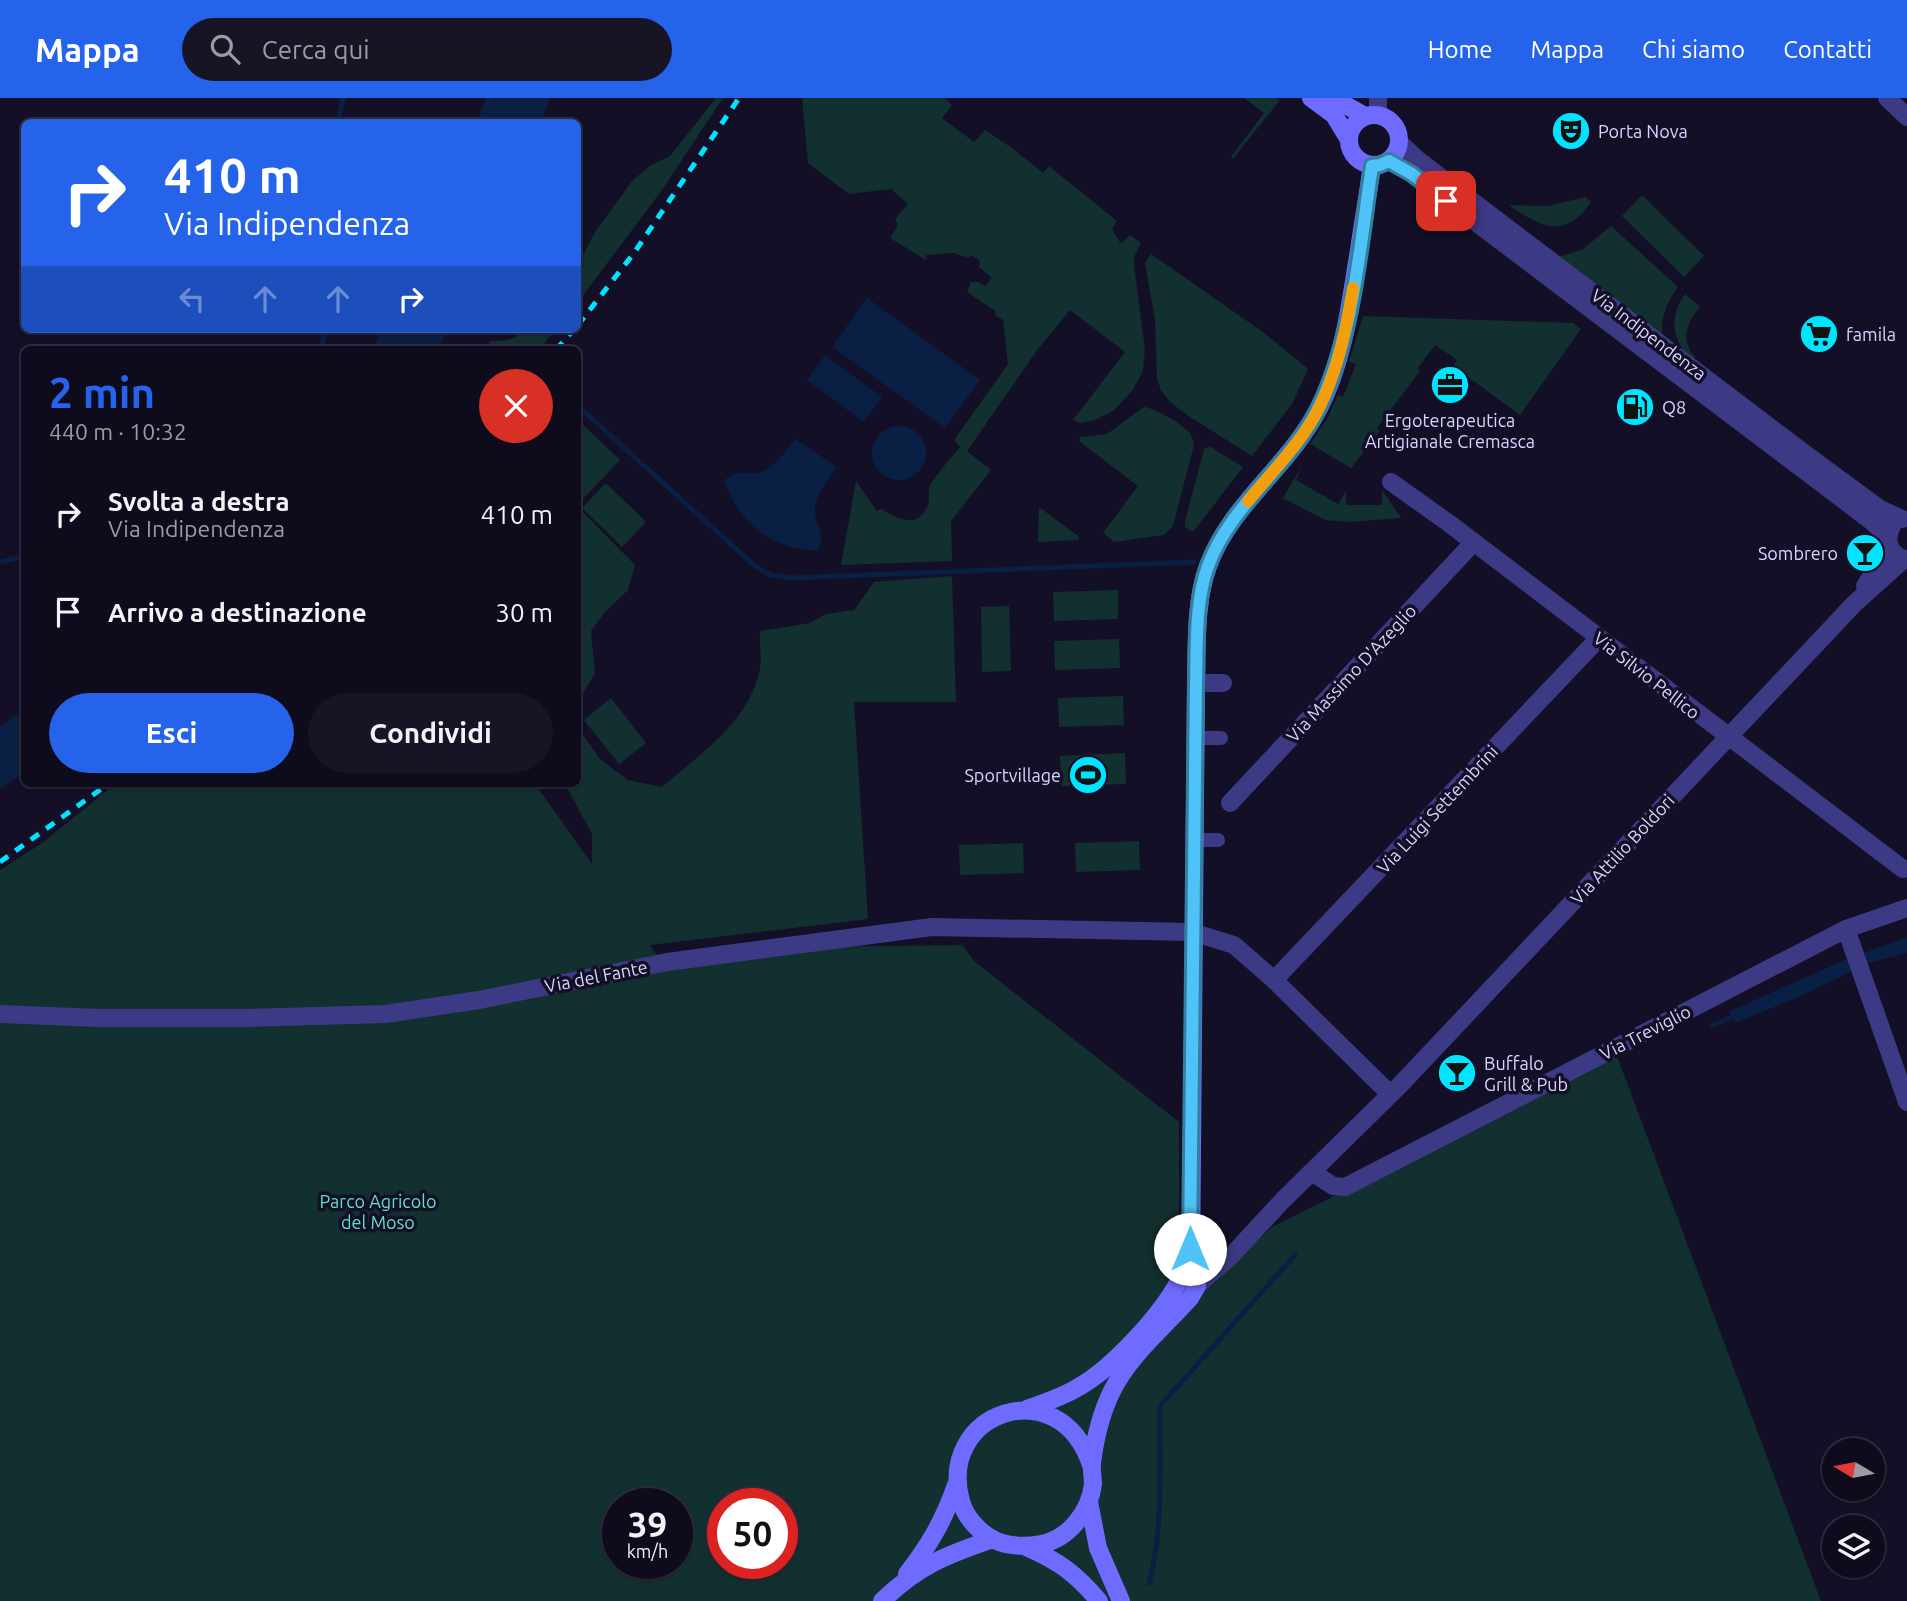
<!DOCTYPE html>
<html lang="it">
<head>
<meta charset="utf-8">
<style>
  body { margin:0; font-family:Ubuntu,sans-serif; background:#171425; color:#f1f3f6; height:100vh; display:flex; flex-direction:column; font-size:26px; white-space:nowrap }
  * { box-sizing:border-box; margin:0 }
  p { font-size:23px; color:#9b9ba3 }
  .icon { flex:none; width:38px; height:38px; fill:none; stroke:currentColor; stroke-width:2; stroke-linecap:round; stroke-linejoin:round }
  .map { position:relative; flex:1; overflow:hidden }
  .drawer { position:absolute; left:21px; top:248px; width:560px; height:441px; display:flex; flex-direction:column; background:#0e0b1c; border-radius:10px; box-shadow:0 2px 5px #0004,0 0 0 2px #2e2b3b }
  .drawer>* { flex:none }
  .guide { position:absolute; left:21px; top:21px; width:560px; height:214px; border-radius:10px; box-shadow:0 2px 5px #0004,0 0 0 2px #2e2b3b; background:#2563eb; color:#fff; overflow:hidden }
  .needle { width:46px; rotate:280deg }
  .buttons { position:absolute; left:1822px; top:1340px; display:grid; gap:14px }
  .buttons a { display:grid; place-items:center; width:63px; height:63px; border-radius:50%; background:#0e0b1c; box-shadow:0 2px 5px #0004,0 0 0 2px #2e2b3b; font-size:35px }
  .speed { position:absolute; left:602px; top:1390px; display:flex; gap:14px; font-size:35px; font-weight:700; text-align:center }
  .speed>* { display:grid; place-content:center; width:91px; height:91px; border-radius:50%; background:#0e0b1c; box-shadow:0 2px 5px #0004,0 0 0 2px #2e2b3b; line-height:1 }
  .speed small { font-size:18px; font-weight:400 }
  .speed .limit { border:10px solid #d22; background:#fff; color:#111 }
  .pin { position:absolute; display:grid; place-items:center; width:60px; height:60px; color:#fff; margin:-30px; border-radius:14px; box-shadow:0 4px 10px #0006 }
  .me { position:absolute; width:77px; margin:-38px; rotate:0deg; stroke-linejoin:round; filter:drop-shadow(0 0 5px #0008) }
  .turn { display:flex; align-items:center; gap:24px; height:147px; padding:0 28px; font-size:32px }
  .turn .icon { width:91px; height:91px; stroke-width:2.5 }
  .turn b { display:block; font-size:49px; line-height:60px }
  .lanes { display:flex; align-items:center; height:66px; padding:0 28px; background:#0003; justify-content:center; gap:35px; direction:ltr }
  .lanes .off { opacity:.35 }
  .round { display:grid; place-items:center; flex:none; width:74px; height:74px; border-radius:37px; background:#171425 }
  .head { display:flex; align-items:center; justify-content:space-between; height:119px; padding:0 28px }
  h1 { font-size:42px; font-weight:700; line-height:52px; color:#2563eb }
  .action { display:flex; gap:14px; margin-top:auto; padding:14px 28px }
  .action a { flex:1; height:80px; border-radius:42px; background:#2563eb; color:#fff; font-size:28px; font-weight:700; line-height:80px; text-align:center }
  .action a+a { background:#171425; color:#f1f3f6 }
  ul { padding:0; list-style:none }
  li { display:flex; align-items:center; gap:21px; height:98px; padding:0 28px }
  li div { flex:1 }
  li b { display:block; font-size:26px }
  li em { font-style:normal }
  header { display:flex; align-items:center; gap:42px; box-sizing:border-box; height:98px; padding:0 35px; background:#2563eb; color:#fff }
  header strong { font-size:33px }
  nav { display:flex; gap:38px; margin-inline-start:auto; font-size:24px }
  .search { width:490px; height:63px; background:#171425; display:flex; align-items:center; gap:18px; box-sizing:border-box; padding:0 24px; border-radius:38px; color:#9b9ba3; font-size:26px }
  .map>svg:first-child { display:block }
  .green { fill:#12302f; fill-rule:evenodd }
  .water { fill:#0a1f44 }
  .lines { fill:none; stroke-linecap:round; stroke-linejoin:round }
  .stream { stroke:#0a1f44; stroke-width:5 }
  .pedestrian { stroke:#3d3a85; stroke-width:14 }
  .minor { stroke:#3d3a85; stroke-width:18 }
  .tertiary { stroke:#3d3a85; stroke-width:18 }
  .secondary { stroke:#6f6bff; stroke-width:18 }
  .rail { stroke:#00e5ff; stroke-width:5; stroke-dasharray:10 9; stroke-linecap:butt }
  .route-casing { stroke:#337fa1; stroke-width:18 }
  .route { stroke:#4fc3f7; stroke-width:12 }
  .slow { stroke:#f59e0b; stroke-width:12 }
  .labels { text-anchor:middle; dominant-baseline:central; stroke-width:7; stroke-linejoin:round; paint-order:stroke }
  .poi-label { font-size:18px; fill:#d9d4ff; stroke:#130f26; text-anchor:start }
  .street-label { font-size:18px; fill:#d9d4ff; stroke:#130f26 }
  .park-label { font-size:18px; fill:#5fe0c0; stroke:#130f26 }
</style>
</head>
<body>
<header>
<strong>Mappa</strong>
<div class="search"><svg class="icon" aria-label="search" viewBox="0 0 24 24"><circle cx="10" cy="10" r="6"/><path d="M15 15l6 6"/></svg>Cerca qui</div>
<nav><a>Home</a><a>Mappa</a><a>Chi siamo</a><a>Contatti</a></nav>
</header>
<div class="map">
<svg width="1907" height="1503" viewBox="0 0 1907 1503">
  <rect width="100%" height="100%" fill="#130f26"/>
  <g class="green">
    <polygon points="716,0 723,0 662,92 578,204 578,166 595,134 633,82 651,67 670,58"/>
    <path d="M802 0H944L952 7 942 20 974 44 985 32 1012 50 1043 75 1049 68 1117 123 1112 131 1121 146 1130 137 1141 145 1134 159V167L1145 252 1143 273 1132 293 1113 313 1095 322 1081 325 1073 322 1125 254 1070 212 1038 251 967 353 991 372 951 423 952 463 841 467 856 383 877 413 882 411C898 422 920 431 928 406 930 401 928 395 929 390 931 383 954 356 960 349L954 342 1008 266 1003 222 996 218 995 213 967 194 971 184H978L985 188 992 180 979 169 980 163 971 157 968 160 954 155 926 157V162L890 140 898 127 895 121 908 106 891 91 849 96 808 65Z"/>
    <polygon points="1244,0 1276,0 1280,2 1233,61 1231,59 1264,15"/>
    <polygon points="1642,97 1704,158 1684,179 1622,118"/>
    <path d="M1585 99 1591 104C1565 143 1539 128 1509 107L1548 108Z"/>
    <path d="M1611 128 1678 189C1666 204 1661 220 1662 239L1554 160 1582 152Z"/>
    <polygon points="1151,156 1263,234 1308,271 1292,306 1252,358 1187,317 1169,303 1161,292 1157,281 1155,222 1145,165"/>
    <path d="M1685 196 1700 209C1687 224 1680 242 1695 259L1693 262C1672 245 1668 218 1685 196Z"/>
    <polygon points="1363,218 1573,225 1581,231 1520,317 1453,268 1457,262 1435,247 1417,271 1420,273 1377,330 1380,333 1351,370 1310,346 1327,321 1338,297 1343,299 1356,266 1349,264"/>
    <path d="M525 231H556L539 252H490L488 249 490 243C506 243 514 243 525 231Z"/>
    <path d="M1144 309C1153 309 1184 327 1190 335 1191 336 1194 345 1194 347L1173 428 1164 437 1114 444 1103 435 1138 388 1079 343 1080 339 1107 336Z"/>
    <polygon points="578,322 620,362 578,406"/>
    <polygon points="1209,348 1243,369 1193,434 1185,429 1185,423 1204,351"/>
    <polygon points="1301,369 1296,382 1338,406 1346,393 1346,407 1382,407 1382,392 1401,420 1350,424 1325,422 1283,400"/>
    <polygon points="606,385 646,424 622,449 582,410"/>
    <polygon points="578,409 635,467 628,492 604,515 591,533 595,575 578,604"/>
    <polygon points="1039,409 1078,438 1079,442 1038,444"/>
    <path d="M952 478 956 604H854L868 821 650 847 665 870 804 849 962 847 974 863 1179 1024V1217L1272 1129 1617 958 1821 1503H0V772L42 745 115 686H535L592 766V736L565 686H578V630L600 661 628 682 662 689C699 657 751 622 760 570 762 559 759 545 760 533L810 525 826 516 854 512 874 484ZM618 1405H677V1465H618ZM723 1405H782V1465H723Z"/>
    <polygon points="1118,492 1118,521 1054,523 1053,494"/>
    <polygon points="1009,508 1011,573 982,574 981,509"/>
    <polygon points="1119,541 1120,570 1055,572 1054,543"/>
    <polygon points="1123,598 1124,627 1059,629 1058,600"/>
    <polygon points="611,600 646,645 619,666 584,622"/>
    <polygon points="1125,655 1126,686 1061,688 1060,658"/>
    <polygon points="1139,743 1140,772 1076,774 1075,745"/>
    <polygon points="1023,745 1024,775 960,777 959,747"/>
  </g>
  <g class="water">
    <polygon points="486,0 550,0 541,24 477,24"/>
    <polygon points="867,200 980,282 945,330 832,249"/>
    <polygon points="383,231 449,231 437,252 372,252"/>
    <polygon points="825,257 882,299 864,324 807,282"/>
    <circle cx="899" cy="355" r="27"/>
    <path d="M795 341 837 369C829 381 816 395 815 409 814 426 826 436 818 453 770 450 741 427 724 383 739 370 739 377 756 375 773 372 785 354 795 341Z"/>
    <polygon points="24,611 24,675 0,691 0,628"/>
    <path d="M1907 840V855L1869 865 1799 899 1735 925 1728 914C1788 888 1844 859 1907 840Z"/>
  </g>
  <g class="lines">
    <g class="stream">
      <polyline points="338,24 343,0"/>
      <polyline points="321,252 325,231"/>
      <polyline points="578,308 755,468 770,477 790,480 1194,464"/>
      <polyline points="0,464 24,458"/>
      <polyline points="1711,928 1737,917"/>
      <path d="M1149 1485C1164 1429 1159 1366 1160 1308L1295 1157"/>
    </g>
    <g class="pedestrian">
      <polyline points="1195,640 1221,640"/>
      <polyline points="1194,742 1218,742"/>
    </g>
    <g class="minor">
      <polyline points="1887,0 1907,19"/>
      <polyline points="1378,17 1378,0"/>
      <polyline points="1391,384 1450,426 1903,771"/>
      <polyline points="1865,488 1890,450"/>
      <polyline points="1196,585 1223,585"/>
      <polyline points="1230,705 1473,445"/>
      <polyline points="1846,831 1907,1004"/>
      <polyline points="1274,882 1599,540"/>
      <polyline points="0,916 99,920 243,920 386,916 479,902 667,864 932,829 1192,834 1234,847 1274,882 1390,996"/>
      <polyline points="1312,1074 1333,1088 1345,1089 1846,831 1907,810"/>
      <polyline points="1199,1186 1232,1157 1282,1103 1400,987 1854,506 1904,461"/>
    </g>
    <g class="tertiary">
      <polyline points="1400,45 1418,62 1808,358 1880,411 1902,421"/>
      <polyline points="1389,63 1412,76 1870,422 1888,438"/>
      <path d="M1892 428C1884 443 1890 457 1907 462"/>
    </g>
    <g class="secondary">
      <polyline points="1311,0 1334,17 1348,40"/>
      <polyline points="1333,0 1365,18"/>
      <circle cx="1374" cy="42" r="25"/>
      <path d="M1191 1168 1196 585C1197 548 1195 503 1208 468 1230 407 1288 369 1318 312 1344 263 1350 206 1359 152 1363 124 1368 96 1372 68"/>
      <path d="M1027 1311C1044 1305 1062 1299 1077 1290 1112 1271 1162 1216 1180 1181"/>
      <path d="M1091 1367C1059 1271 936 1314 961 1403 965 1419 979 1434 994 1442 1010 1449 1025 1449 1041 1446 1069 1441 1090 1413 1093 1386 1093 1379 1091 1372 1092 1365 1095 1341 1101 1315 1112 1293 1129 1258 1164 1229 1190 1200L1197 1188"/>
      <polyline points="1089,1404 1098,1450 1121,1503"/>
      <path d="M1026 1449C1059 1463 1076 1476 1099 1503"/>
      <path d="M907 1476C930 1446 944 1422 956 1387"/>
      <path d="M882 1503C918 1468 946 1457 993 1441"/>
    </g>
    <g class="rail">
      <polyline points="578,227 634,155 739,0"/>
      <polyline points="556,252 574,231"/>
      <polyline points="0,764 108,686"/>
    </g>
  </g>
  <g class="lines">
    <g class="route-casing">
      <path id="route" d="M1190 1151 1196 585C1197 548 1195 503 1208 468 1231 405 1292 367 1320 307 1354 235 1360 146 1372 68L1380 67 1389 63 1412 76 1446 103"/>
    </g>
    <use href="#route" class="route"/>
    <path class="slow" d="M1248 403C1267 380 1289 357 1306 332 1334 291 1345 238 1353 190"/>
  </g>
  <defs>
    <g id="theatre-disc" transform="scale(2.0125)"><circle r="9.5" fill="#00e5ff" stroke="#130f26"/><path d="M-5-5.5Q0-4 5-5.5V0Q5 5 0 6Q-5 5-5 0ZM-3.3-2.5H-1v1.5H-3.3ZM1-2.5H3.3v1.5H1ZM-2.8 1Q0 5.5 2.8 1Z" fill="#111"/></g>
    <g id="supermarket-disc" transform="scale(2.0125)"><circle r="9.5" fill="#00e5ff" stroke="#130f26"/><path d="M-6-5.5h2.5l.6 2H6L4.5 2H-2.5L-4.4-4H-6ZM-1.5 3.2a1.3 1.3 0 1 0 .1 0ZM3 3.2a1.3 1.3 0 1 0 .1 0Z" fill="#111"/></g>
    <g id="office-disc" transform="scale(2.0125)"><circle r="9.5" fill="#00e5ff" stroke="#130f26"/><path d="M-6-3h4V-5.5h4V-3h4V5H-6ZM-1-4.5V-3h2v-1.5ZM-6 0V1H6V0Z" fill="#111"/></g>
    <g id="fuel-disc" transform="scale(2.0125)"><circle r="9.5" fill="#00e5ff" stroke="#130f26"/><path d="M-5.5-6h7V0h2V4h1.3V-2.5L3-4.5l.8-.8L6-3V5H2.5V1h-1V6h-7ZM-4.2-4.7v3.2H.2V-4.7Z" fill="#111"/></g>
    <g id="bar-disc" transform="scale(2.0125)"><circle r="9.5" fill="#00e5ff" stroke="#130f26"/><path d="M-6-5H6L.8 .8V4.5H3.5V6h-7V4.5H-.8V.8Z" fill="#111"/></g>
    <g id="stadium-disc" transform="scale(2.0125)"><circle r="9.5" fill="#00e5ff" stroke="#130f26"/><path d="M0-5a6.5 5 0 1 0 0 10a6.5 5 0 1 0 0-10ZM-3.5-1.8h7v3.6h-7Z" fill="#111"/></g>
  </defs>
  <g fill-rule="evenodd">
    <use href="#theatre-disc" x="1571" y="33"/>
    <use href="#supermarket-disc" x="1819" y="236"/>
    <use href="#office-disc" x="1450" y="287"/>
    <use href="#fuel-disc" x="1635" y="309"/>
    <use href="#bar-disc" x="1865" y="455"/>
    <use href="#stadium-disc" x="1088" y="677"/>
    <use href="#bar-disc" x="1457" y="975"/>
  </g>
  <g class="labels">
    <g class="poi-label">
      <text x="1598" y="33">Porta Nova</text>
      <text x="1846" y="236">famila</text>
      <text x="1662" y="309">Q8</text>
      <text x="1450" y="322" text-anchor="middle">Ergoterapeutica<tspan x="1450" dy="21">Artigianale Cremasca</tspan></text>
      <text x="1838" y="455" text-anchor="end">Sombrero</text>
      <text x="1061" y="677" text-anchor="end">Sportvillage</text>
      <text x="1484" y="965">Buffalo<tspan x="1484" dy="21">Grill &amp; Pub</tspan></text>
    </g>
    <g class="street-label">
      <text transform="translate(1649 236) rotate(37)">Via Indipendenza</text>
      <text transform="translate(1351 575) rotate(-47)">Via Massimo D'Azeglio</text>
      <text transform="translate(1647 577) rotate(38)">Via Silvio Pellico</text>
      <text transform="translate(1437 711) rotate(-47)">Via Luigi Settembrini</text>
      <text transform="translate(1622 751) rotate(-47)">Via Attilio Boldori</text>
      <text transform="translate(596 878) rotate(-11)">Via del Fante</text>
      <text transform="translate(1645 934) rotate(-27)">Via Treviglio</text>
    </g>
    <g class="park-label">
      <text x="378" y="1103">Parco Agricolo<tspan x="378" dy="21">del Moso</tspan></text>
    </g>
  </g>
</svg>
<div class="buttons">
<a><svg class="needle" viewBox="-14 -14 28 28"><path d="M0-13l5 13h-10z" fill="#e53935"/><path d="M0 13l5-13h-10z" fill="#9b9ba3"/></svg></a>
<a><svg class="icon" aria-label="layers" viewBox="0 0 24 24"><path d="M12 4l9 5-9 5-9-5zM3 14l9 5 9-5"/></svg></a>
</div>
<div class="speed"><div>39<small>km/h</small></div><div class="limit">50</div></div>
<div class="pin" style="left:1446px;top:103px;background:#d93025"><svg class="icon" aria-label="arrive" viewBox="0 0 24 24"><path d="M6 21V4h12l-3 4 3 4H6"/></svg></div>
<svg class="me" style="left:1190px;top:1151px" viewBox="-20 -20 40 40"><circle r="19" fill="#fff"/><path d="M0-13L10 11 0 6-10 11z" fill="#4fc3f7"/></svg>
<div class="guide">
<div class="turn"><svg class="icon" aria-label="right" viewBox="0 0 24 24"><path d="M7 20v-9h11M14 6l5 5-5 5"/></svg><div><b>410 m</b>Via Indipendenza</div></div>
<div class="lanes"><svg class="icon off" aria-label="left" viewBox="0 0 24 24"><path d="M17 20v-9H6M10 6l-5 5 5 5"/></svg><svg class="icon off" aria-label="ahead" viewBox="0 0 24 24"><path d="M12 20V5M6 11l6-6 6 6"/></svg><svg class="icon off" aria-label="ahead" viewBox="0 0 24 24"><path d="M12 20V5M6 11l6-6 6 6"/></svg><svg class="icon" aria-label="right" viewBox="0 0 24 24"><path d="M7 20v-9h11M14 6l5 5-5 5"/></svg></div>
</div>
<section class="drawer">
<div class="head"><div><h1>2 min</h1><p>440 m · 10:32</p></div><a class="round" style="background:#d93025;color:#fff"><svg class="icon" aria-label="close" viewBox="0 0 24 24"><path d="M6 6l12 12M18 6L6 18"/></svg></a></div>
<ul>
<li><svg class="icon" aria-label="right" viewBox="0 0 24 24"><path d="M7 20v-9h11M14 6l5 5-5 5"/></svg><div><b>Svolta a destra</b><p>Via Indipendenza</p></div><em>410 m</em></li>
<li><svg class="icon" aria-label="arrive" viewBox="0 0 24 24"><path d="M6 21V4h12l-3 4 3 4H6"/></svg><div><b>Arrivo a destinazione</b></div><em>30 m</em></li>
</ul>
<div class="action"><a>Esci</a><a>Condividi</a></div>
</section>
</div>
</body>
</html>
